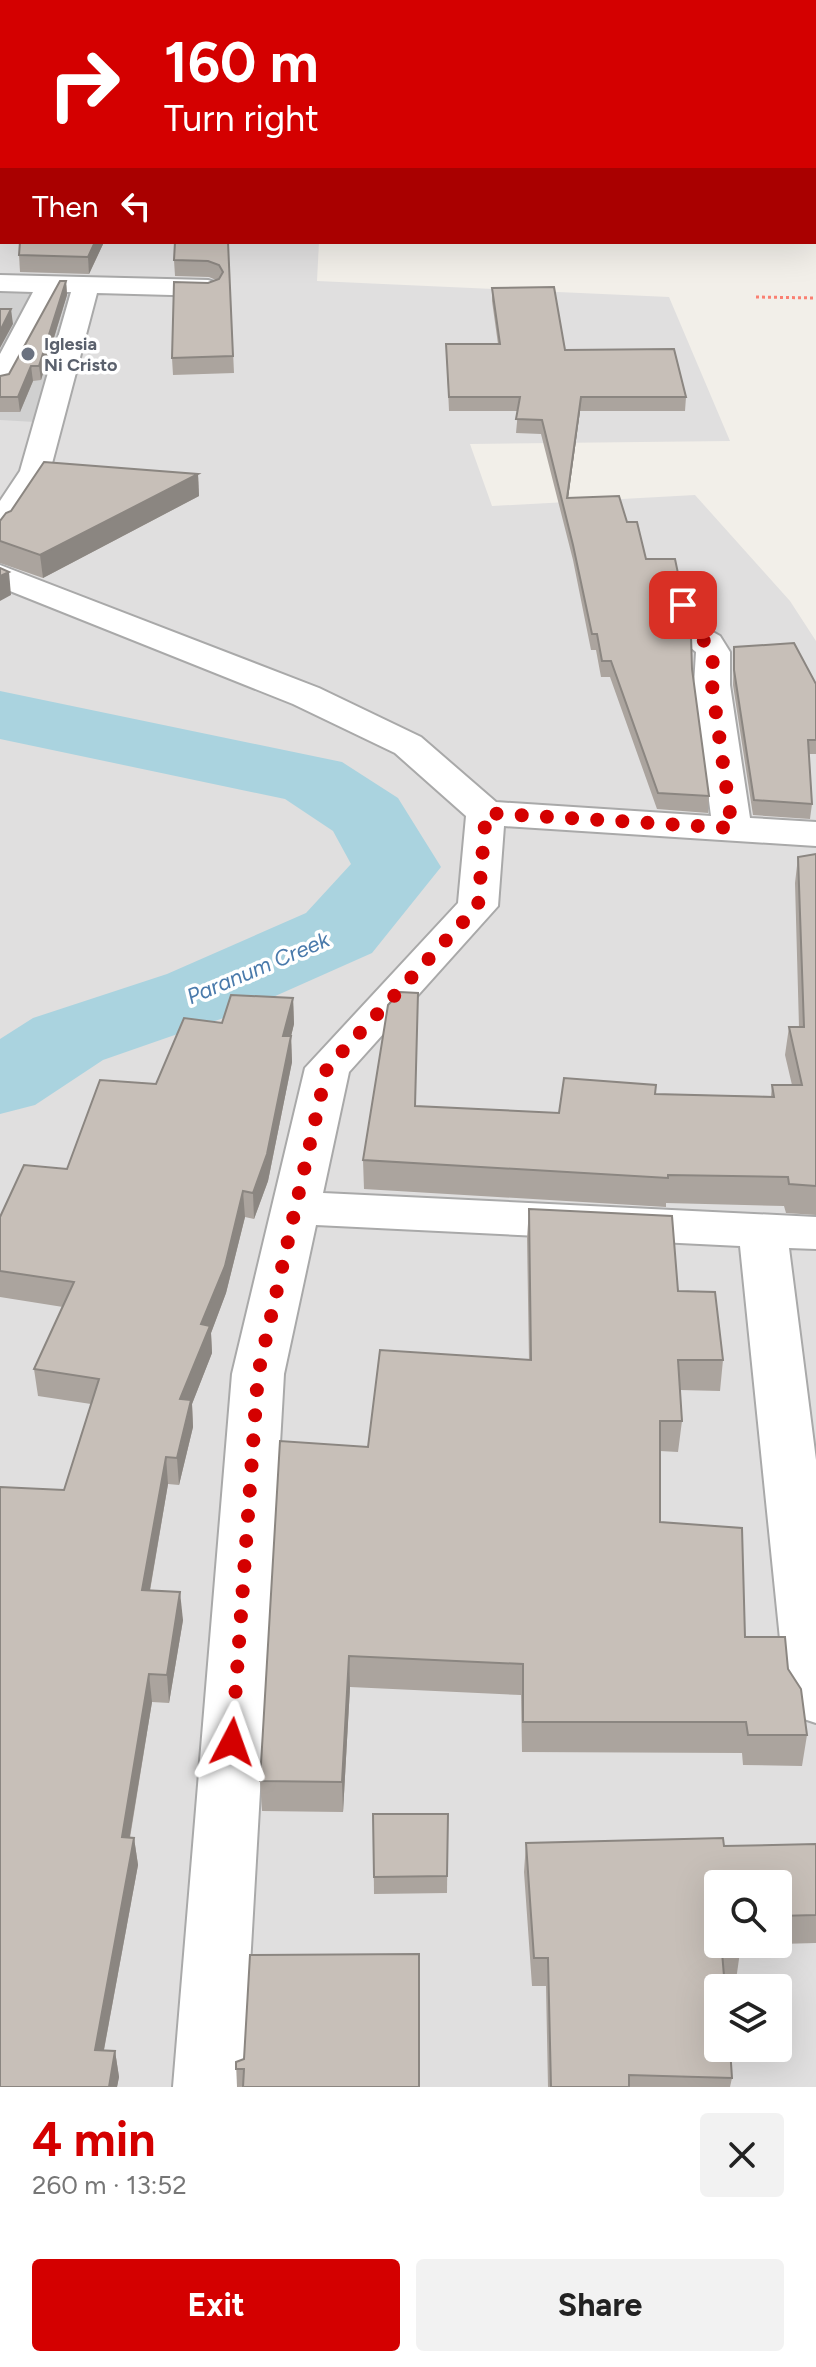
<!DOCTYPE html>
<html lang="en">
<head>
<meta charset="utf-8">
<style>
  body { margin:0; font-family:Figtree,sans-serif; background:#f2f2f2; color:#222; height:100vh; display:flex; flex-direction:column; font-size:30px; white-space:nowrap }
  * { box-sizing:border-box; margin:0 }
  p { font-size:26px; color:#767676 }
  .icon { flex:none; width:44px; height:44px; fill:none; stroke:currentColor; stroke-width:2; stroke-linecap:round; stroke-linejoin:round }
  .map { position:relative; height:2087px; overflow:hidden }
  .details { display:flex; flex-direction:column; background:#fff; flex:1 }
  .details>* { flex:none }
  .hud { position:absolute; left:0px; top:0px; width:816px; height:244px; box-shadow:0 8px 32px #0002; background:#d40000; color:#fff; overflow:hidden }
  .buttons { position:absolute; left:704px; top:1870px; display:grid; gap:16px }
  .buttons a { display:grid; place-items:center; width:88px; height:88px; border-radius:8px; background:#fff; box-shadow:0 8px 32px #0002; font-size:40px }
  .pin { position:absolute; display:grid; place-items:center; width:68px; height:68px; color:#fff; margin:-34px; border-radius:16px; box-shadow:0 4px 12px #0006 }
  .me { position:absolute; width:88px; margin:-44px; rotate:4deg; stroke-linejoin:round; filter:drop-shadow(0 0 6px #0008) }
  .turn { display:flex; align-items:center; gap:28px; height:168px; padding:0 32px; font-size:36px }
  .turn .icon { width:104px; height:104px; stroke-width:2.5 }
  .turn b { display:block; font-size:56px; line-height:68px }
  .then { display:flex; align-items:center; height:76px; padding:0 32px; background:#0003; gap:16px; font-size:30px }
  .round { display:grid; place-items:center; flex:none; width:84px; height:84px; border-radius:8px; background:#f2f2f2 }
  .head { display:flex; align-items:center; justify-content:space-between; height:136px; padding:0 32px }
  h1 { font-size:48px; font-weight:700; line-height:60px; color:#d40000 }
  .primary-button { display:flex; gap:16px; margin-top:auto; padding:16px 32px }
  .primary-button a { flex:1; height:92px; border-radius:8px; background:#d40000; color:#fff; font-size:32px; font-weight:700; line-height:92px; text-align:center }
  .primary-button a+a { background:#f2f2f2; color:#222 }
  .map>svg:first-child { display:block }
  .residential { fill:#e0dfdf; fill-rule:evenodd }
  .religious { fill:#d0d0d0 }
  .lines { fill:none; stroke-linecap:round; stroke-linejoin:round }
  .river { fill:#aad3df; fill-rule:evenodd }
  .minor-casing { stroke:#a9a9a9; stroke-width:4 }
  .path { stroke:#fa8072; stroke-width:3; stroke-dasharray:3 3; stroke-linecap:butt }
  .minor { fill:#fff; fill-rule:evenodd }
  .wall { fill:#aba49e; fill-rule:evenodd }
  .shaded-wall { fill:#8b8681 }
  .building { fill:#c7bfb8; stroke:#8b8681; stroke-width:2 }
  .route { stroke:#d40000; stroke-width:14; stroke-dasharray:0 25.2 }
  .worship-dot { fill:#6b7280; stroke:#fff; stroke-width:3 }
  .labels { text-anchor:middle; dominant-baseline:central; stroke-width:7; stroke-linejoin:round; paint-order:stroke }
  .far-worship-label { font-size:18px; font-weight:bold; fill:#5b616d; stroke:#fff; text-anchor:start }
  .water-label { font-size:22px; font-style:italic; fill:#4a7aab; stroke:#fff }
</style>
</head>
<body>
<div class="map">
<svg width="816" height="2087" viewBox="0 0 816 2087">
  <rect width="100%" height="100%" fill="#f2efe9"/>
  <path class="residential" d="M0 0H335L2 2V242H319L317 281 669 297 730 441 470 444 492 506 695 495 790 601 816 641V2087H0ZM718 1884H778V1944H718ZM718 1988H778V2048H718Z"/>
  <polygon class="religious" points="0,287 76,288 35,422 0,420"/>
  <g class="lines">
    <polygon class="river" points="0,691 342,762 398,798 441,867 372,953 235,1014 103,1060 35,1105 0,1114 0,1039 33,1018 167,974 306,913 351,864 333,831 285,799 0,739"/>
    <g class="minor-casing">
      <g id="minor">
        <rect x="79" y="0" width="18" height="2"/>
        <polygon points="0,275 208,280 217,283 221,288 217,293 208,296 97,293 50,471 11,532 0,534 0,501 20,471 71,292 59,292 14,380 10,386 0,388 0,354 33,292 0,291"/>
        <path d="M0 565 319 688 421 737 496 802 711 816 694 685 696 652C672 630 672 641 666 605L671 598 683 595 695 598 700 605 704 627 720 636 730 652V685L750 818 816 822V846L504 826 498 906 349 1072 323 1193 816 1217V1249L789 1248 816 1460V1723L795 1716 786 1698 740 1246 316 1225 284 1374 243 2087H173L232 1374 305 1068 458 903 466 816 395 753 293 704 0 587Z"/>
      </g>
    </g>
    <polyline class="path" points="756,297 816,298"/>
    <use href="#minor" class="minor"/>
  </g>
  <g class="wall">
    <polygon points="104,242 89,274 20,272 19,255"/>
    <polygon points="228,242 234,373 173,375 172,358 208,283 216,280 209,277 175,276 174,260"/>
    <polygon points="66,281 67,295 41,380 33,381 20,412 0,412 0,376 9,374"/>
    <polygon points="492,288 565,350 686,397 685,411 580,411 568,498 627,522 646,559 678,593 669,596 667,600 670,616 692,669 709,796 708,813 657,809 610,677 601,677 596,650 591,650 573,560 541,434 516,433 518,411 449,411 446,344 498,344 492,301"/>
    <polygon points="198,474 199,496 43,578 0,563 0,521"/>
    <polygon points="734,647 816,684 816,754 809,754 812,804 810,819 753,815 733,685"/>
    <polygon points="816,854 816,1215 786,1213 784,1206 666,1203 666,1207 364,1189 363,1160 416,1106 559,1113 655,1094 771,1096 772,1085 792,1085 785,1055 789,1027 799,1027 795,883 798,857"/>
    <polygon points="293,998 294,1024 291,1036 292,1062 268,1181 254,1219 245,1217 226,1293 211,1333 212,1353 192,1404 193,1427 179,1485 168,1484 150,1591 183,1620 169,1703 152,1702 130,1838 134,1838 138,1865 104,2050 115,2051 119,2077 117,2087 0,2087 64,1490 91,1404 38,1396 34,1369 63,1307 0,1297 0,1217 67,1169 222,1023"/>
    <polygon points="529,1209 678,1291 723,1360 720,1391 680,1390 682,1421 678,1452 660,1451 660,1522 745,1637 788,1669 807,1735 802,1766 743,1765 742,1753 522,1752 521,1695 350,1687 343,1812 262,1811 260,1781 368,1447 529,1360 527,1238"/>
    <polygon points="373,1814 448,1814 447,1893 374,1894"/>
    <path d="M526 1843 724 1846 816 1844V1943L739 1945 740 1952 736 1980H724L732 2078 730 2087H548L546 1986H532L524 1872ZM718 1884H778V1944H718Z"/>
    <polygon points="236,2062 419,2087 237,2087"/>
  </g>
  <g class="shaded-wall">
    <polygon points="95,242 104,242 89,274 88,257"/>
    <polygon points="66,281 67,295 41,380 39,366"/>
    <polygon points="11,309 13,324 0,348 0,331"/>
    <polygon points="31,366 33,381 20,412 18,397"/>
    <polygon points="581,397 580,411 566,513 567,498"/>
    <polygon points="198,474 199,496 43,578 40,555"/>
    <polygon points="9,572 11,595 0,601 0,576"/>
    <polygon points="679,578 678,593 669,596 663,606 664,590 670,581"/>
    <polygon points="293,998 294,1024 285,1061 283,1036"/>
    <polygon points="291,1036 292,1062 268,1181 254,1219 253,1193"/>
    <polygon points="243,1191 245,1217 226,1293 211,1333 212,1353 192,1404 193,1427 179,1485 177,1458 180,1399 201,1324"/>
    <polygon points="166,1457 168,1484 145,1618 142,1590"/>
    <polygon points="180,1592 183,1620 169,1703 167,1675"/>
    <polygon points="349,1656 350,1687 343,1812 342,1782"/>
    <polygon points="149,1674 152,1702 125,1865 122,1837"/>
    <polygon points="134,1838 138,1865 99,2076 95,2050"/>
    <polygon points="115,2051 119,2077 117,2087 109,2087"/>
  </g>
  <g class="building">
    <polygon points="20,242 95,242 88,257 19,255"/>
    <polygon points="175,242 228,242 233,356 172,358 174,282 208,283 219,279 223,272 219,265 208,261 174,260"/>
    <polygon points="60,281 66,281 39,366 31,366 18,397 0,397 0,376 9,374"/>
    <polygon points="554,287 565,350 674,349 686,397 581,397 567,498 619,496 627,522 637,522 646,559 675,559 679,578 670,581 664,590 670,616 691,635 692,669 709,796 658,793 611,661 602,661 597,634 592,634 573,545 542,420 516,419 520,397 449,397 446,344 500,344 492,288"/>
    <polygon points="0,309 11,309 0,331"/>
    <polygon points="44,462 198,474 40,555 0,541 0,521 6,513 11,511"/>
    <polygon points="0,568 9,572 0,576"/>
    <polygon points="794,643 816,684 816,740 808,740 812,804 754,800 734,670 734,647"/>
    <polygon points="816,854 816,1186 789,1184 788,1177 668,1175 668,1178 363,1160 388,1005 400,992 418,993 415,1106 559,1113 564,1078 656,1085 655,1094 774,1097 772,1085 802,1085 789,1027 804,1027 798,857"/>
    <polygon points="231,995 293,998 283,1036 291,1036 267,1154 253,1193 243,1191 225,1266 201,1324 210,1326 180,1399 191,1400 177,1458 166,1457 142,1590 180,1592 167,1675 149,1674 122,1837 134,1838 95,2050 115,2051 109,2087 0,2087 0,1487 64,1490 99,1379 34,1369 74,1282 0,1271 0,1217 24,1165 67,1169 100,1080 156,1084 184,1018 222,1023"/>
    <polygon points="529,1209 672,1216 678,1291 715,1292 723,1360 678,1360 682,1421 660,1421 660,1522 742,1528 745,1637 785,1637 788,1669 801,1689 807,1735 748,1735 746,1722 523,1722 523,1664 349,1656 342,1782 260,1781 280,1441 368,1447 380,1350 531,1360"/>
    <polygon points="373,1814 448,1814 447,1876 374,1877"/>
    <polygon points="723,1838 724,1846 816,1844 816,1915 778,1916 778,1884 718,1884 718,1944 739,1944 740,1952 722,1952 725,1988 718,1988 718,2048 730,2048 732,2078 629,2075 629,2087 551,2087 548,1958 534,1958 526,1843"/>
    <polygon points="419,1954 419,2087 243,2087 244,2069 236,2069 236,2062 244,2059 250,1955"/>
  </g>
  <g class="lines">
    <polyline class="route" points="232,1742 258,1374 327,1068 478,906 486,813 732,828 712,685 713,652 708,643 688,632 683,605"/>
  </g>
  <circle class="worship-dot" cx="28" cy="354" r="8"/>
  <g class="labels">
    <g class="far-worship-label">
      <text x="44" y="344">Iglesia<tspan x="44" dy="21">Ni Cristo</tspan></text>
    </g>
    <g class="water-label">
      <text transform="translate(258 968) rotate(-23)">Paranum Creek</text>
    </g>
  </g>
</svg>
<div class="buttons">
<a><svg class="icon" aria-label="search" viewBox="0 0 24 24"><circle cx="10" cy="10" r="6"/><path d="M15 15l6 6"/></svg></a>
<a><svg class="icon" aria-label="layers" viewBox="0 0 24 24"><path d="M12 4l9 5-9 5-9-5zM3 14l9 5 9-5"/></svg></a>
</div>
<div class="pin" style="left:683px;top:605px;background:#d93025"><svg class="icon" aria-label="arrive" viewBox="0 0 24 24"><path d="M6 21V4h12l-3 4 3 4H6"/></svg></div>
<svg class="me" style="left:232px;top:1742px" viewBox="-20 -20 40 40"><path d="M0-17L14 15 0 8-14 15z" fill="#d40000" stroke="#fff" stroke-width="4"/></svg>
<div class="hud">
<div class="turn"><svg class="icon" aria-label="right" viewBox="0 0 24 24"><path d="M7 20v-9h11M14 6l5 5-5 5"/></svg><div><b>160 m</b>Turn right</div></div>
<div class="then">Then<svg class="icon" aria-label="left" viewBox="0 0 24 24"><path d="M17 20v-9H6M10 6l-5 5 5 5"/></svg></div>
</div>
</div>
<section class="details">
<div class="head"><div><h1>4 min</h1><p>260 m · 13:52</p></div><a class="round"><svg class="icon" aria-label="close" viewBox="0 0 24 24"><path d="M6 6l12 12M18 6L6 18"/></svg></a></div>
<div class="primary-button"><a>Exit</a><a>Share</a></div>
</section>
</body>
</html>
